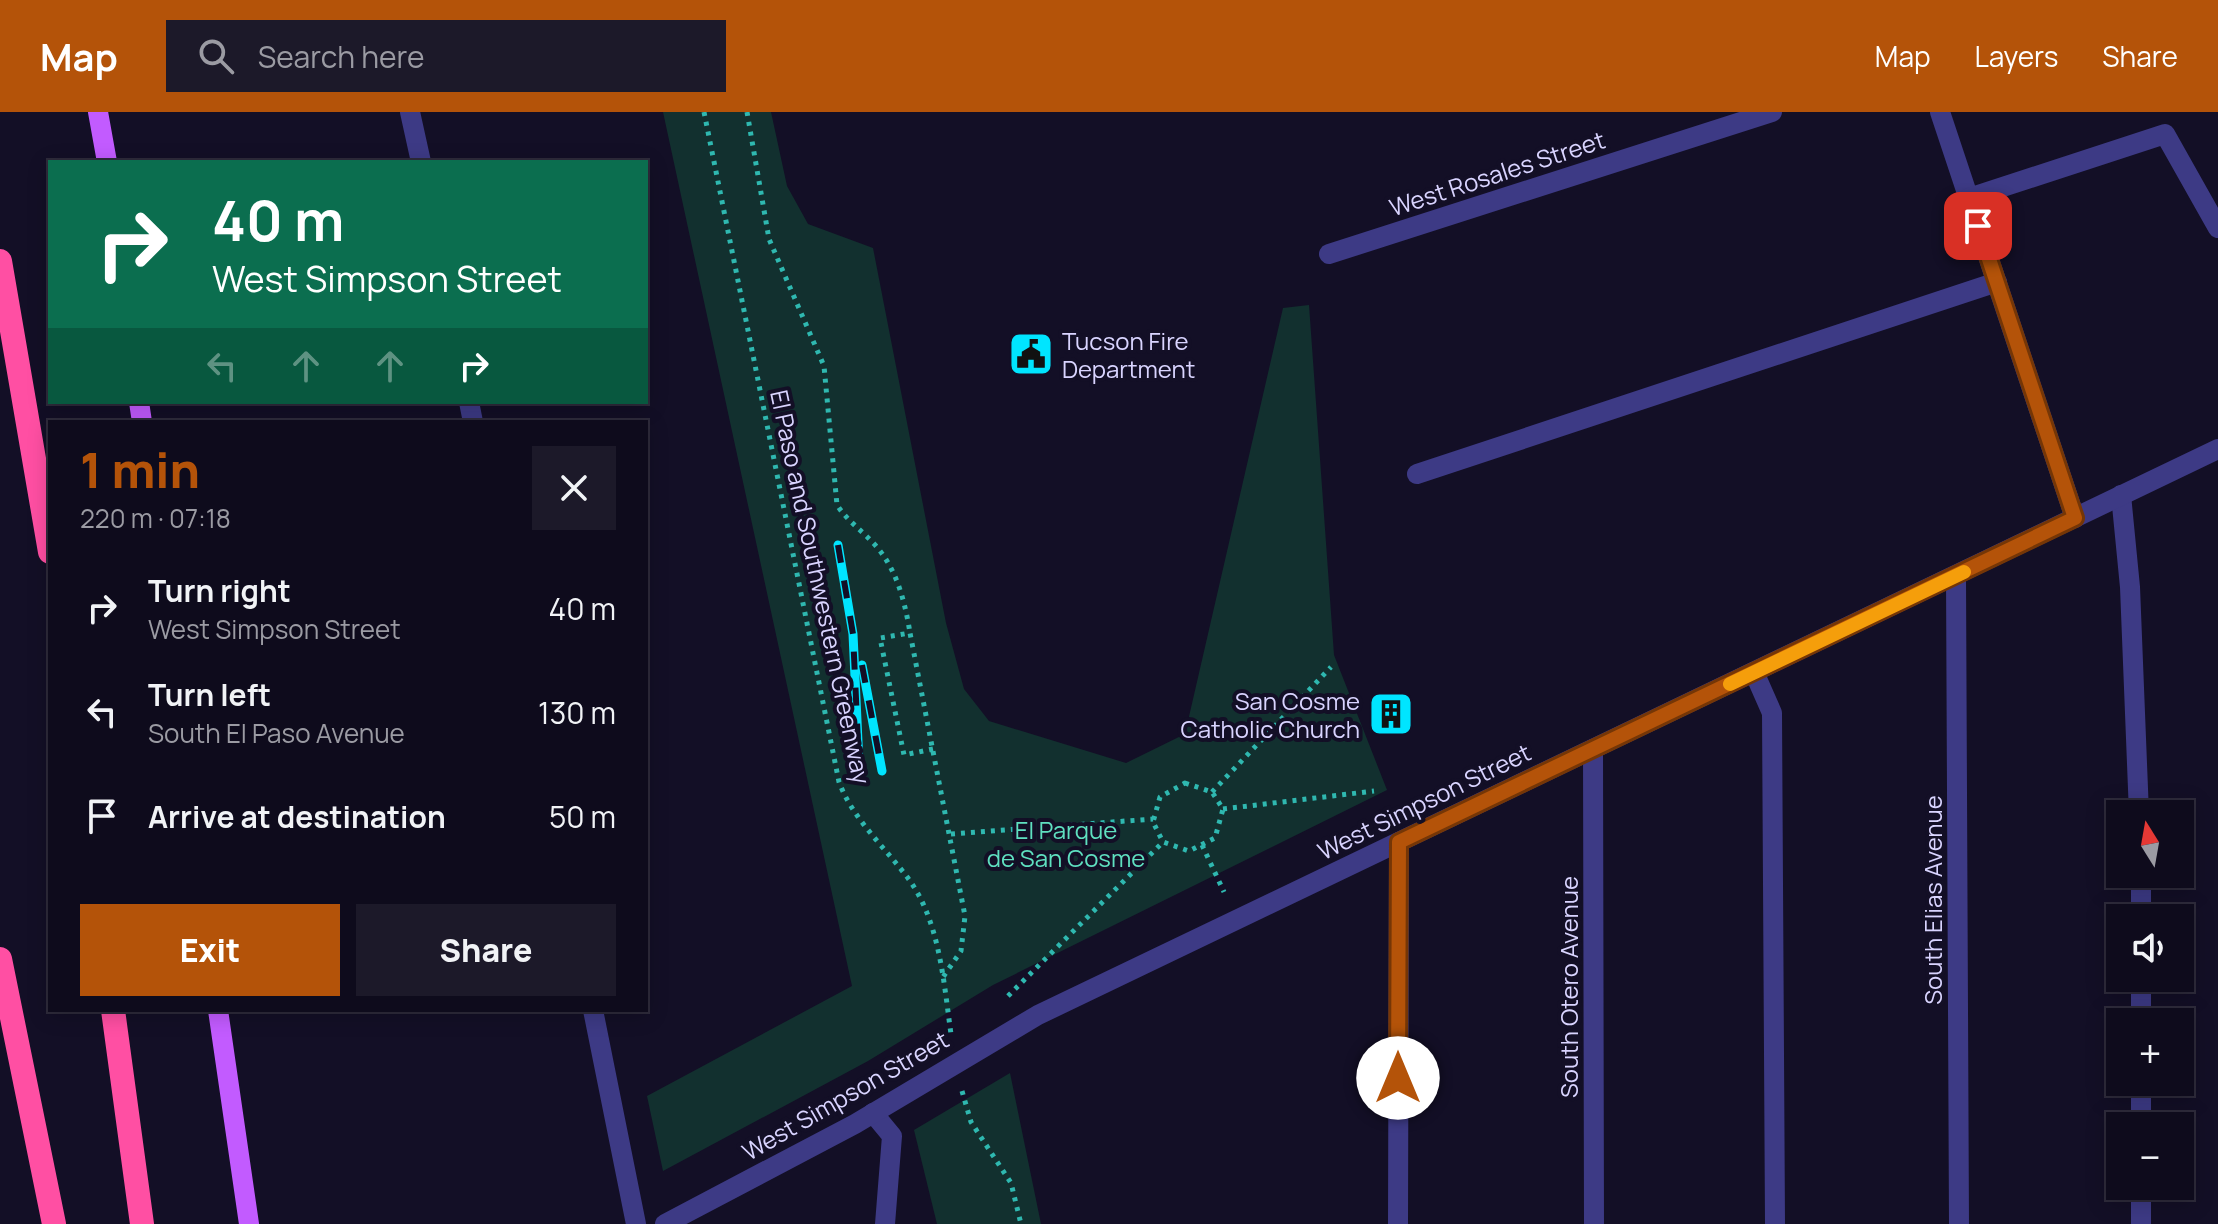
<!DOCTYPE html>
<html lang="en">
<head>
<meta charset="utf-8">
<style>
  body { margin:0; font-family:Manrope,sans-serif; background:#1c1929; color:#f1f3f6; height:100vh; display:flex; flex-direction:column; font-size:30px; white-space:nowrap }
  * { box-sizing:border-box; margin:0 }
  p { font-size:26px; color:#9b9ba3 }
  .icon { flex:none; width:44px; height:44px; fill:none; stroke:currentColor; stroke-width:2; stroke-linecap:round; stroke-linejoin:round }
  .map { position:relative; flex:1; overflow:hidden }
  .drawer { position:absolute; left:48px; top:308px; width:600px; height:592px; display:flex; flex-direction:column; background:#0e0b1c; border-radius:0px; box-shadow:0 4px 20px #0003,0 0 0 2px #2e2b3b }
  .drawer>* { flex:none }
  .banner { position:absolute; left:48px; top:48px; width:600px; height:244px; border-radius:0px; box-shadow:0 4px 20px #0003,0 0 0 2px #2e2b3b; background:#0b6e4f; color:#fff; overflow:hidden }
  .needle { width:52px; rotate:349deg }
  .buttons { position:absolute; left:2106px; top:688px; display:grid; gap:16px }
  .buttons a { display:grid; place-items:center; width:88px; height:88px; border-radius:0px; background:#0e0b1c; box-shadow:0 4px 20px #0003,0 0 0 2px #2e2b3b; font-size:40px }
  .pin { position:absolute; display:grid; place-items:center; width:68px; height:68px; color:#fff; margin:-34px; border-radius:16px; box-shadow:0 4px 12px #0006 }
  .me { position:absolute; width:88px; margin:-44px; rotate:0deg; stroke-linejoin:round; filter:drop-shadow(0 0 6px #0008) }
  .turn { display:flex; align-items:center; gap:28px; height:168px; padding:0 32px; font-size:36px }
  .turn .icon { width:104px; height:104px; stroke-width:2.5 }
  .turn b { display:block; font-size:56px; line-height:68px }
  .lanes { display:flex; align-items:center; height:76px; padding:0 32px; background:#0003; justify-content:center; gap:40px; direction:ltr }
  .lanes .off { opacity:.35 }
  .round { display:grid; place-items:center; flex:none; width:84px; height:84px; border-radius:0px; background:#1c1929 }
  .summary { display:flex; align-items:center; justify-content:space-between; height:136px; padding:0 32px }
  h1 { font-size:48px; font-weight:800; line-height:60px; color:#b45309 }
  .primary-button { display:flex; gap:16px; margin-top:auto; padding:16px 32px }
  .primary-button a { flex:1; height:92px; border-radius:0px; background:#b45309; color:#fff; font-size:32px; font-weight:800; line-height:92px; text-align:center }
  .primary-button a+a { background:#1c1929; color:#f1f3f6 }
  ul { padding:0; list-style:none }
  li { display:flex; align-items:center; gap:24px; height:104px; padding:0 32px }
  li div { flex:1 }
  li b { display:block; font-size:30px }
  li em { font-style:normal }
  header { display:flex; align-items:center; gap:48px; box-sizing:border-box; height:112px; padding:0 40px; background:#b45309; color:#fff }
  header strong { font-size:38px }
  nav { display:flex; gap:44px; margin-inline-start:auto; font-size:28px }
  .search { width:560px; height:72px; background:#1c1929; display:flex; align-items:center; gap:20px; box-sizing:border-box; padding:0 28px; border-radius:0px; color:#9b9ba3; font-size:30px }
  .map>svg:first-child { display:block }
  .green { fill:#12302f }
  .lines { fill:none; stroke-linecap:round; stroke-linejoin:round }
  .path { stroke:#2fb8b0; stroke-width:5; stroke-dasharray:4 6; stroke-linecap:butt }
  .minor { stroke:#3d3a85; stroke-width:20 }
  .major { stroke:#c25bff; stroke-width:20 }
  .highway { stroke:#ff4fa3; stroke-width:24 }
  .rail-casing { stroke:#00e5ff; stroke-width:9 }
  .rail { stroke:#130f26; stroke-width:6; stroke-dasharray:18; stroke-linecap:butt }
  .route-casing { stroke:#753606; stroke-width:20 }
  .route { stroke:#b45309; stroke-width:14 }
  .slow { stroke:#f59e0b; stroke-width:14 }
  .labels { text-anchor:middle; dominant-baseline:central; stroke-width:8; stroke-linejoin:round; paint-order:stroke }
  .street-label { font-size:24px; fill:#d9d4ff; stroke:#130f26 }
  .poi-label { font-size:24px; fill:#d9d4ff; stroke:#130f26; text-anchor:start }
  .park-label { font-size:24px; fill:#5fe0c0; stroke:#130f26 }
</style>
</head>
<body>
<header>
<strong>Map</strong>
<div class="search"><svg class="icon" aria-label="search" viewBox="0 0 24 24"><circle cx="10" cy="10" r="6"/><path d="M15 15l6 6"/></svg>Search here</div>
<nav><a>Map</a><a>Layers</a><a>Share</a></nav>
</header>
<div class="map">
<svg width="2218" height="1112" viewBox="0 0 2218 1112">
  <rect width="100%" height="100%" fill="#130f26"/>
  <g class="green">
    <polygon points="663,0 771,0 787,74 808,112 873,136 946,511 964,577 989,609 1126,651 1185,622 1283,196 1309,193 1334,543 1387,678 993,873 868,949 663,1059 647,984 852,874"/>
    <polygon points="1010,961 1041,1112 937,1112 914,1018"/>
  </g>
  <g class="lines">
    <g class="path">
      <path d="M704 0 839 670C853 708 887 737 910 769 940 811 944 873 951 922"/>
      <path d="M747 0 769 127 824 254 837 393C848 410 863 419 876 434 897 458 905 490 910 521"/>
      <polyline points="933,637 904,643 880,526 910,521 965,804 961,839 943,865"/>
      <polygon points="1185,671 1212,680 1223,697 1215,726 1189,739 1163,730 1153,710 1160,685"/>
      <polyline points="1212,680 1331,555"/>
      <polyline points="1223,697 1374,679"/>
      <polyline points="951,722 1153,707"/>
      <polyline points="1202,733 1224,780"/>
      <polyline points="1008,884 1163,730"/>
      <polyline points="962,979 971,1010 1011,1071 1021,1112"/>
    </g>
    <g class="minor">
      <polyline points="410,0 421,50"/>
      <polyline points="1940,0 2075,406"/>
      <polyline points="1969,86 2165,22 2218,116"/>
      <polyline points="1329,142 1772,0"/>
      <polyline points="469,290 473,310"/>
      <polyline points="1417,362 1997,170"/>
      <polyline points="2121,383 2130,475 2139,702"/>
      <polyline points="1956,464 1959,1112"/>
      <polyline points="1754,560 1772,601 1775,1112"/>
      <polyline points="1593,637 1594,1112"/>
      <polyline points="2141,762 2141,806"/>
      <polyline points="2141,866 2141,910"/>
      <polyline points="593,898 636,1112"/>
      <polyline points="2141,970 2141,1014"/>
      <polyline points="873,1001 892,1024 885,1112"/>
      <polyline points="2141,1074 2141,1112"/>
      <polyline points="665,1112 855,1012 1038,903 2218,337"/>
      <polyline points="1398,1112 1399,730"/>
    </g>
    <g class="major">
      <polyline points="98,0 107,50"/>
      <polyline points="139,290 142,310"/>
      <polyline points="218,898 249,1112"/>
    </g>
    <g class="highway">
      <polyline points="0,149 50,440"/>
      <polyline points="0,847 54,1112"/>
      <polyline points="113,898 142,1112"/>
    </g>
    <g class="rail-casing">
      <g id="rail">
        <polyline points="838,433 853,522 859,652"/>
        <polyline points="862,553 882,659"/>
      </g>
    </g>
    <use href="#rail" class="rail"/>
  </g>
  <g class="lines">
    <g class="route-casing">
      <polyline id="route" points="1398,966 1399,730 2075,406 1978,114"/>
    </g>
    <use href="#route" class="route"/>
    <polyline class="slow" points="1730,572 1964,460"/>
  </g>
  <defs>
    <g id="civic-square" transform="scale(2.3)"><rect x="-9" y="-9" width="18" height="18" rx="4" fill="#00e5ff" stroke="#130f26"/><path d="M-.6-6.5H3V-4.5H.6V-3L4-1V1h2V6H-6V1h2V-1L-.6-3ZM-1.2 2.5V6h2.4V2.5Z" fill="#111"/></g>
    <g id="building-square" transform="scale(2.3)"><rect x="-9" y="-9" width="18" height="18" rx="4" fill="#00e5ff" stroke="#130f26"/><path d="M-4-6H4V6H1V3H-1V6H-4ZM-2.5-4.3h1.7v1.8h-1.7ZM.8-4.3h1.7v1.8H.8ZM-2.5-1h1.7V.8h-1.7ZM.8-1h1.7V.8H.8Z" fill="#111"/></g>
  </defs>
  <g fill-rule="evenodd">
    <use href="#civic-square" x="1031" y="242"/>
    <use href="#building-square" x="1391" y="602"/>
  </g>
  <g class="labels">
    <g class="street-label">
      <text transform="translate(1497 61) rotate(-18)">West Rosales Street</text>
      <text transform="translate(821 475) rotate(78)">El Paso and Southwestern Greenway</text>
      <text transform="translate(1424 689) rotate(-26)">West Simpson Street</text>
      <text transform="translate(1932 788) rotate(-90)">South Elias Avenue</text>
      <text transform="translate(1568 875) rotate(-90)">South Otero Avenue</text>
      <text transform="translate(845 983) rotate(-30)">West Simpson Street</text>
    </g>
    <g class="poi-label">
      <text x="1062" y="228">Tucson Fire<tspan x="1062" dy="28">Department</tspan></text>
      <text x="1360" y="588" text-anchor="end">San Cosme<tspan x="1360" dy="28">Catholic Church</tspan></text>
    </g>
    <g class="park-label">
      <text x="1066" y="717">El Parque<tspan x="1066" dy="28">de San Cosme</tspan></text>
    </g>
  </g>
</svg>
<div class="buttons">
<a><svg class="needle" viewBox="-14 -14 28 28"><path d="M0-13l5 13h-10z" fill="#e53935"/><path d="M0 13l5-13h-10z" fill="#9b9ba3"/></svg></a>
<a><svg class="icon" aria-label="sound" viewBox="0 0 24 24"><path d="M4 9h4l5-4v14l-5-4H4zM17 9q2 3 0 6"/></svg></a>
<a>+</a>
<a>−</a>
</div>
<div class="pin" style="left:1978px;top:114px;background:#d93025"><svg class="icon" aria-label="arrive" viewBox="0 0 24 24"><path d="M6 21V4h12l-3 4 3 4H6"/></svg></div>
<svg class="me" style="left:1398px;top:966px" viewBox="-20 -20 40 40"><circle r="19" fill="#fff"/><path d="M0-13L10 11 0 6-10 11z" fill="#b45309"/></svg>
<div class="banner">
<div class="turn"><svg class="icon" aria-label="right" viewBox="0 0 24 24"><path d="M7 20v-9h11M14 6l5 5-5 5"/></svg><div><b>40 m</b>West Simpson Street</div></div>
<div class="lanes"><svg class="icon off" aria-label="left" viewBox="0 0 24 24"><path d="M17 20v-9H6M10 6l-5 5 5 5"/></svg><svg class="icon off" aria-label="ahead" viewBox="0 0 24 24"><path d="M12 20V5M6 11l6-6 6 6"/></svg><svg class="icon off" aria-label="ahead" viewBox="0 0 24 24"><path d="M12 20V5M6 11l6-6 6 6"/></svg><svg class="icon" aria-label="right" viewBox="0 0 24 24"><path d="M7 20v-9h11M14 6l5 5-5 5"/></svg></div>
</div>
<section class="drawer">
<div class="summary"><div><h1>1 min</h1><p>220 m · 07:18</p></div><a class="round"><svg class="icon" aria-label="close" viewBox="0 0 24 24"><path d="M6 6l12 12M18 6L6 18"/></svg></a></div>
<ul>
<li><svg class="icon" aria-label="right" viewBox="0 0 24 24"><path d="M7 20v-9h11M14 6l5 5-5 5"/></svg><div><b>Turn right</b><p>West Simpson Street</p></div><em>40 m</em></li>
<li><svg class="icon" aria-label="left" viewBox="0 0 24 24"><path d="M17 20v-9H6M10 6l-5 5 5 5"/></svg><div><b>Turn left</b><p>South El Paso Avenue</p></div><em>130 m</em></li>
<li><svg class="icon" aria-label="arrive" viewBox="0 0 24 24"><path d="M6 21V4h12l-3 4 3 4H6"/></svg><div><b>Arrive at destination</b></div><em>50 m</em></li>
</ul>
<div class="primary-button"><a>Exit</a><a>Share</a></div>
</section>
</div>
</body>
</html>
